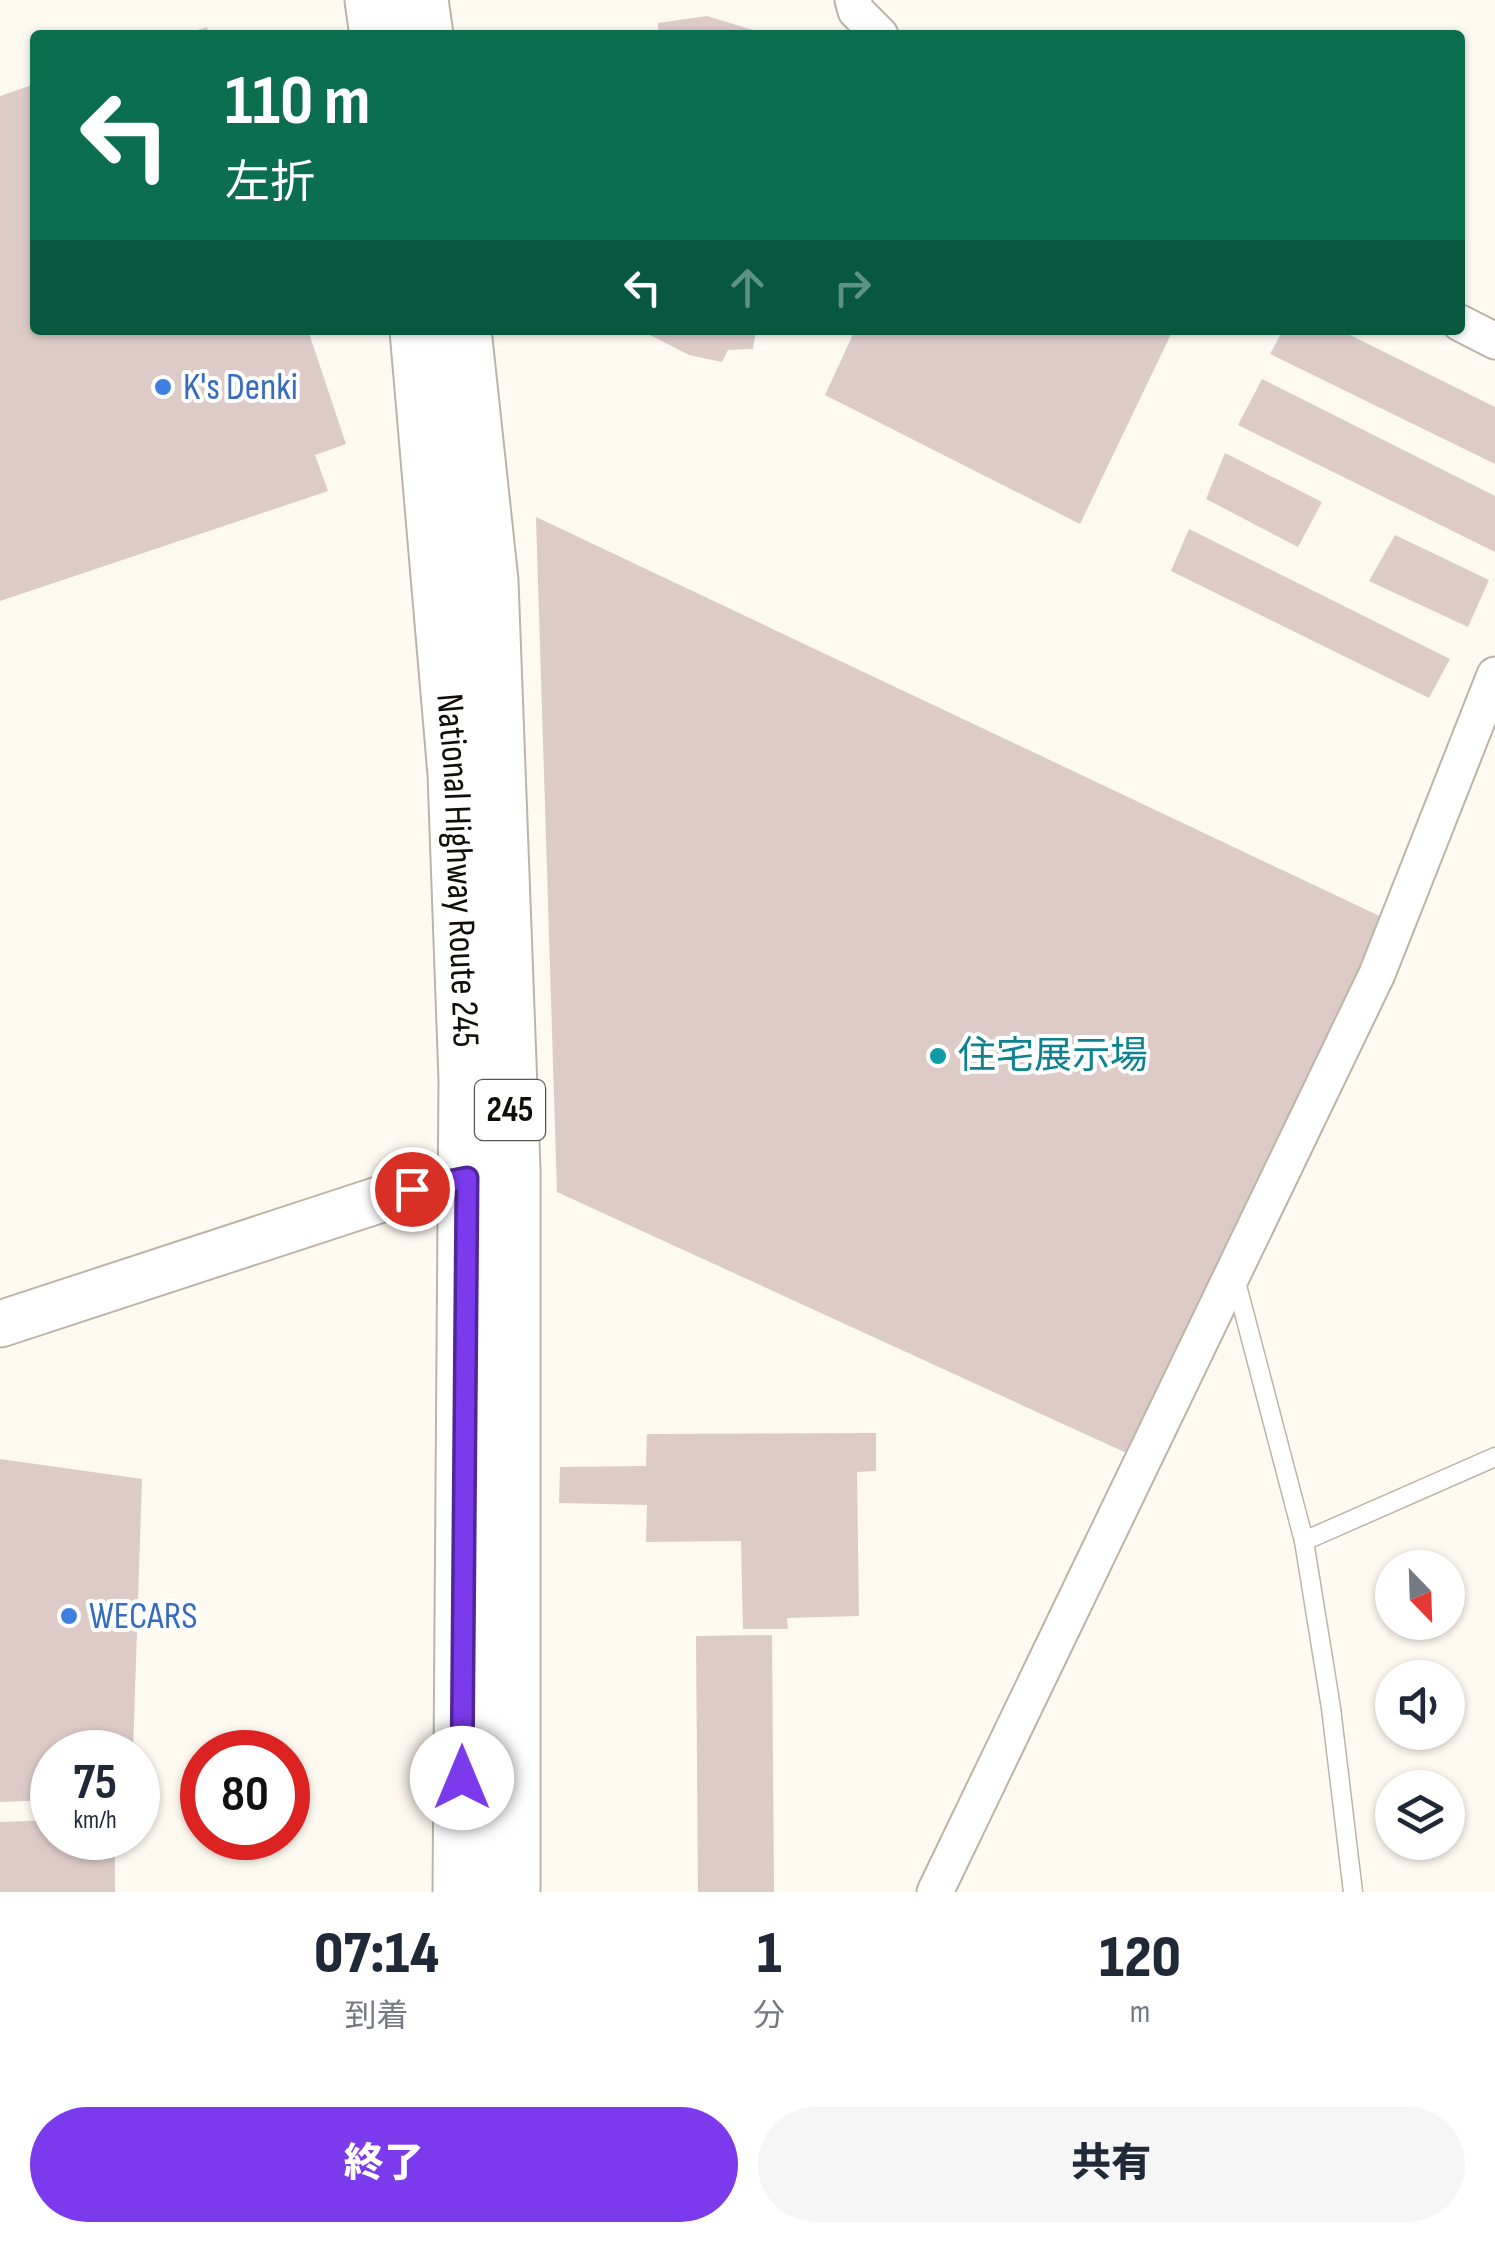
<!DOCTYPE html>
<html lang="ja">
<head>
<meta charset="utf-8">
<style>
  body { margin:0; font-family:"Sofia Sans Condensed","Noto Sans JP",sans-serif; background:#f6f6f7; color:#1f2937; height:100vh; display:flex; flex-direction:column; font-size:38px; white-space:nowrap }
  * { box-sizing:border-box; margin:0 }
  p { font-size:32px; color:#747a83 }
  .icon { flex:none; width:55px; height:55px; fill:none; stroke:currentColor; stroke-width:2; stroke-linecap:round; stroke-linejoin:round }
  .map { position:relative; height:1892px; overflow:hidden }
  .drawer { display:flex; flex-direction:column; background:#fff; flex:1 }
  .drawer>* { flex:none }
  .top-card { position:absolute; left:30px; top:30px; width:1435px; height:305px; border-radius:10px; box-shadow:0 2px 8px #0004; background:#0b6e4f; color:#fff; overflow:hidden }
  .needle { width:65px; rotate:157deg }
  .fabs { position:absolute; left:1375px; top:1550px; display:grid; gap:20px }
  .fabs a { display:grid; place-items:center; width:90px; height:90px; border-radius:50%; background:#fff; box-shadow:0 2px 8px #0004; font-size:50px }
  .speed { position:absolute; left:30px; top:1730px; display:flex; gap:20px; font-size:50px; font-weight:700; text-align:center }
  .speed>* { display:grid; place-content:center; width:130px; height:130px; border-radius:50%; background:#fff; box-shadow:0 2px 8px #0004; line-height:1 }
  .speed small { font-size:25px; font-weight:400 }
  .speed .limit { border:15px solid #d22; background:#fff; color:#111 }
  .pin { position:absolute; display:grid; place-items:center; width:85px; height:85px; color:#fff; margin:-42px; border:5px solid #fff; border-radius:50%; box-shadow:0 2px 10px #0007 }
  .me { position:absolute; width:110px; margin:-55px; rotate:0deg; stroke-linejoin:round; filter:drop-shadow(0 0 8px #0008) }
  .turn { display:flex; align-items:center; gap:35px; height:210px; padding:0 30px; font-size:45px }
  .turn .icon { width:130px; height:130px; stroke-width:2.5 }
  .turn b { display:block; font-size:70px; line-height:85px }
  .lanes { display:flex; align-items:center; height:95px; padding:0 30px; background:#0003; justify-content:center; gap:50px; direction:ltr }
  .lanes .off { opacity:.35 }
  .eta { display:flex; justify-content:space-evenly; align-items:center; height:170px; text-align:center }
  .eta b { font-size:60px; font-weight:800; line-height:70px }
  .cta { display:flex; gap:20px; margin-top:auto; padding:20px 30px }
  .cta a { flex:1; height:115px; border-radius:60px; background:#7c3aed; color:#fff; font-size:40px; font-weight:800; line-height:115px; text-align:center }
  .cta a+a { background:#f6f6f7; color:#1f2937 }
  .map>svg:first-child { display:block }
  .building { fill:#ddcbc7 }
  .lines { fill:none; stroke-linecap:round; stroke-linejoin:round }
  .service-casing { stroke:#bcb5a7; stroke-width:21 }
  .minor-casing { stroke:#bcb5a7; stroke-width:39 }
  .tertiary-casing { stroke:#bcb5a7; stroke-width:49 }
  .trunk-casing { stroke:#bcb5a7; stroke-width:59 }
  .service { stroke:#fff; stroke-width:18 }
  .minor { stroke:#fff; stroke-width:35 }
  .tertiary { stroke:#fff; stroke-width:45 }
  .trunk { stroke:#fff; stroke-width:55 }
  .route-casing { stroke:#51269a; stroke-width:25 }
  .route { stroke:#7c3aed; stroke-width:18 }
  .shop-dot { fill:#3f7fe0; stroke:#fff; stroke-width:4 }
  .culture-dot { fill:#0f9aa8; stroke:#fff; stroke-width:4 }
  .labels { text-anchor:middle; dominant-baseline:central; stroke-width:8; stroke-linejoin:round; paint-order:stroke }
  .shield { fill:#fff; stroke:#585653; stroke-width:2.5 }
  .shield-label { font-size:35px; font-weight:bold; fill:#110e09 }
  .shop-label { font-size:38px; fill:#366cbe; stroke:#fff; text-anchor:start }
  .street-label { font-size:38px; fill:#110e09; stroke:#fff }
  .culture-label { font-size:38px; fill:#0d838f; stroke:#fff; text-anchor:start }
</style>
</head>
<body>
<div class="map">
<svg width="1495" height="1892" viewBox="0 0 1495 1892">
  <rect width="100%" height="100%" fill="#fffaf1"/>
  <g class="building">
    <polygon points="707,16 756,31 763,35 658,35 658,23"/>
    <polygon points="207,27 209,35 185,35 185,34"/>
    <polygon points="35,84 35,330 308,330 346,444 315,455 328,491 0,601 0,96"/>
    <polygon points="640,330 756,330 753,349 728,350 722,362 689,355"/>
    <polygon points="855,330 1173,330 1080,524 825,395"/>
    <polygon points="1283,330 1340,330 1495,407 1495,464 1270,354"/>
    <polygon points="1262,379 1495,496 1495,552 1238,425"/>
    <polygon points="1225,453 1322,502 1298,547 1206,499"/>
    <polygon points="536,517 1388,920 1133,1456 557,1192"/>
    <polygon points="1189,529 1450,659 1429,698 1171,571"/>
    <polygon points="1395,535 1489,580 1468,627 1369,581"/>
    <polygon points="876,1433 876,1471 857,1472 859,1616 787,1618 788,1629 743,1629 741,1541 646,1542 647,1505 559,1503 560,1467 646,1466 647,1434"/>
    <polygon points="0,1459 142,1479 133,1752 52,1752 52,1800 0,1802"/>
    <polygon points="772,1635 774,1892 698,1892 696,1636"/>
    <polygon points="52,1820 52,1838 115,1838 115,1892 0,1892 0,1822"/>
  </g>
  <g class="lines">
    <g class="service-casing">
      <g id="service">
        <polyline points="1235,1278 1304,1541 1331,1708 1353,1892"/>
        <polyline points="1304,1541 1495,1457"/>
      </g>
    </g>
    <g class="minor-casing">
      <g id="minor">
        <polyline points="853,0 856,11 880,35"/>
        <polyline points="1460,323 1495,341"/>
        <polyline points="935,1892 1377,974 1495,675"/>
      </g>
    </g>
    <g class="tertiary-casing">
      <polyline id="tertiary" points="0,1324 412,1189 467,1179"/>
    </g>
    <g class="trunk-casing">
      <g id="trunk">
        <polyline points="373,0 378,35"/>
        <polyline points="420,0 425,35"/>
        <path id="s1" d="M418 330 456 774 467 1080 461 1892"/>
        <polyline points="463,330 490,581 512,1169 512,1892"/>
      </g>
    </g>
    <use href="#service" class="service"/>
    <use href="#minor" class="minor"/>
    <use href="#tertiary" class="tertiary"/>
    <use href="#trunk" class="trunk"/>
  </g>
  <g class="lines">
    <g class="route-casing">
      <polyline id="route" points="412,1189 467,1178 462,1778"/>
    </g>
    <use href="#route" class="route"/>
  </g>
  <g class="shop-dot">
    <circle cx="163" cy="387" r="10"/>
    <circle cx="69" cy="1616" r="10"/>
  </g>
  <circle class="culture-dot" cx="938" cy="1056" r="10"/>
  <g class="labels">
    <rect class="shield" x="475" y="1080" width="70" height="60" rx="8"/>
    <g class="shield-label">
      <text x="510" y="1110">245</text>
    </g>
    <g class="shop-label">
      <text x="183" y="387">K's Denki</text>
      <text x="89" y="1616">WECARS</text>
    </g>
    <g class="street-label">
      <text stroke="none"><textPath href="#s1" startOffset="542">National Highway Route 245</textPath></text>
    </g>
    <g class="culture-label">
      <text x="958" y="1056">住宅展示場</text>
    </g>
  </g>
</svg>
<div class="fabs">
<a><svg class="needle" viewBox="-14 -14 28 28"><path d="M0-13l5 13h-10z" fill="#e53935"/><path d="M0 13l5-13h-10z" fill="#747a83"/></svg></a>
<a><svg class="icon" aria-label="sound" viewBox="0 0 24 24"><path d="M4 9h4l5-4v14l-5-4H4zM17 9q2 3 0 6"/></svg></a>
<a><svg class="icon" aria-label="layers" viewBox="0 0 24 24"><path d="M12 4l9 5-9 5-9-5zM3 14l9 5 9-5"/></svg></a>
</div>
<div class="speed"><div>75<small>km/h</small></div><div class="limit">80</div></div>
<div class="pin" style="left:412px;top:1189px;background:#d93025"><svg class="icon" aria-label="arrive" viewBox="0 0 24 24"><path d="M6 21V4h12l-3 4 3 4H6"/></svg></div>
<svg class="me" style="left:462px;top:1778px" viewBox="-20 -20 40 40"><circle r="19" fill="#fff"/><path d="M0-13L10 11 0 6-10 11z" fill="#7c3aed"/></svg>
<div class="top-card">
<div class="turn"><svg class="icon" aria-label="left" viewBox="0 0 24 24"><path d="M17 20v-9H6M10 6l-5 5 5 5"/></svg><div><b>110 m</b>左折</div></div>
<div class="lanes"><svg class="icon" aria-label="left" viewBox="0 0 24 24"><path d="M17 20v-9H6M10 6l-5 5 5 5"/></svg><svg class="icon off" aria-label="ahead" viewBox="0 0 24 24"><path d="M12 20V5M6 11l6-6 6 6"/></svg><svg class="icon off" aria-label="right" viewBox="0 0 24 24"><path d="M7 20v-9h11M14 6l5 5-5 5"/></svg></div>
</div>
</div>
<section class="drawer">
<div class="eta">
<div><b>07:14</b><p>到着</p></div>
<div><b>1</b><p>分</p></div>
<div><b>120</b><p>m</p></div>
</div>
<div class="cta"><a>終了</a><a>共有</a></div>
</section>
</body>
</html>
